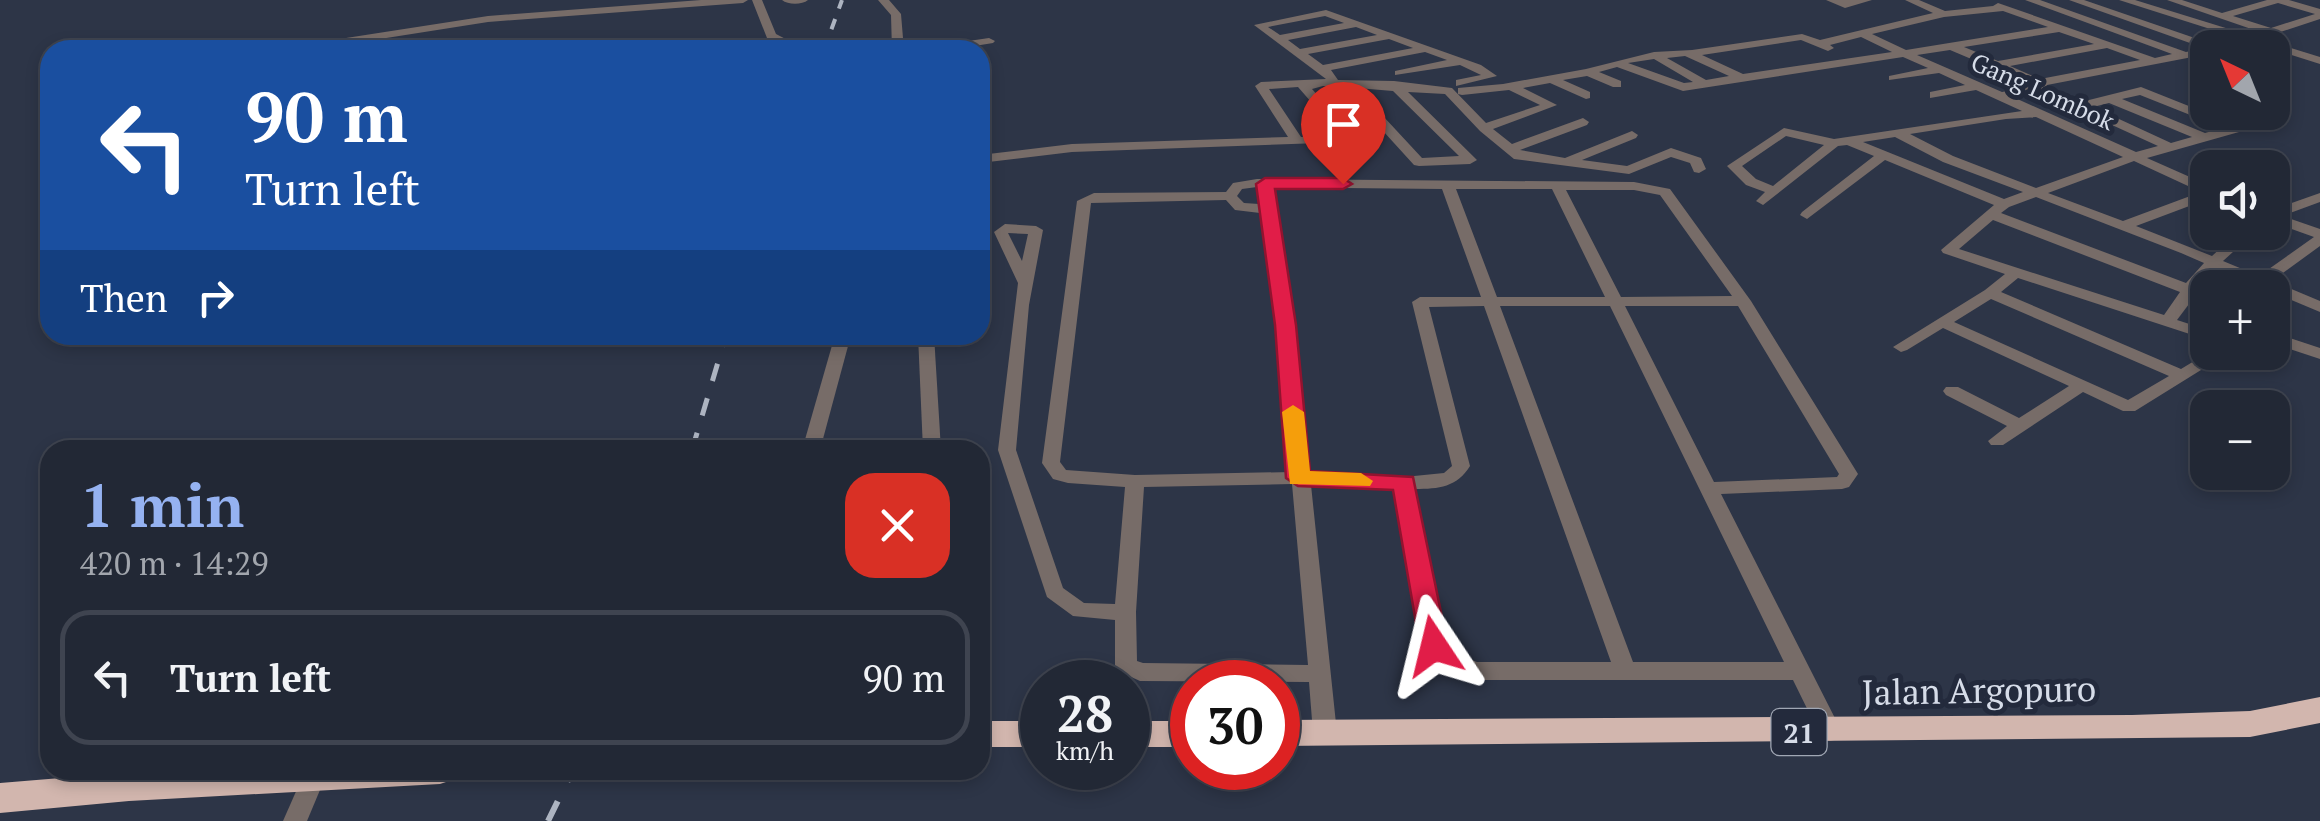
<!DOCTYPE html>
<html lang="en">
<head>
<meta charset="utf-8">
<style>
  body { margin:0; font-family:"PT Serif",serif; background:#2a303d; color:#f1f3f6; height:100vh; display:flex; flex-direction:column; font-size:38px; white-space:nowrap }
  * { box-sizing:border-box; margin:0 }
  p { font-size:32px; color:#a2a6ad }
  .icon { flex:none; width:55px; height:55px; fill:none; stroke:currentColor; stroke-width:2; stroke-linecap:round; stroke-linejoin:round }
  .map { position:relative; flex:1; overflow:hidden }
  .side { position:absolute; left:40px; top:440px; width:950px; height:340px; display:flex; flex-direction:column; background:#222835; border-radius:30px; box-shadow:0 5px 15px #0003,0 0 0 2px #3f4450 }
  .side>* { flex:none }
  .guide { position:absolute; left:40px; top:40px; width:950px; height:305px; border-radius:30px; box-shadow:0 5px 15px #0003,0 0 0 2px #3f4450; background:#1a4fa0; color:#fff; overflow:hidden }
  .needle { width:65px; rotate:317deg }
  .controls { position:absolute; left:2190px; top:30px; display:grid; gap:20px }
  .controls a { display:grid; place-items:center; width:100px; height:100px; border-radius:20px; background:#222835; box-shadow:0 5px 15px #0003,0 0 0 2px #3f4450; font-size:50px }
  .speed { position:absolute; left:1020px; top:660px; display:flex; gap:20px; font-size:50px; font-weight:700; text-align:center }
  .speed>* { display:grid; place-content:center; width:130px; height:130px; border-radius:50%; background:#222835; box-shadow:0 5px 15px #0003,0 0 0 2px #3f4450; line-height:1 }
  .speed small { font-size:25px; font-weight:400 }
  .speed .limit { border:15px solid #d22; background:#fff; color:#111 }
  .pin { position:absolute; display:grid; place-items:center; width:85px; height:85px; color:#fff; margin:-102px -42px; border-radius:50% 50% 50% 0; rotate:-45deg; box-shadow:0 0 10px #0007 }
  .pin .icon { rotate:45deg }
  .me { position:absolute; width:110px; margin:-55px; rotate:350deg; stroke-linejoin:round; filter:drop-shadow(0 0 8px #0008) }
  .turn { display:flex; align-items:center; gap:35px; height:210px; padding:0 40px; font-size:45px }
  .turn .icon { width:130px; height:130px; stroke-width:2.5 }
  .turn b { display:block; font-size:70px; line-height:85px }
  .then { display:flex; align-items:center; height:95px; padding:0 40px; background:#0003; gap:20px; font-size:38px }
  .round { display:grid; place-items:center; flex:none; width:105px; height:105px; border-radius:30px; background:#2a303d }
  .overview { display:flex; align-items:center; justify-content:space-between; height:170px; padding:0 40px }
  h1 { font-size:60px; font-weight:700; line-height:75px; color:#95b2f1 }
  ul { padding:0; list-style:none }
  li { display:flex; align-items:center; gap:30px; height:135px; margin:0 20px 15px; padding:0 20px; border:5px solid #3f4450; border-radius:30px }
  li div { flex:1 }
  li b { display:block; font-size:38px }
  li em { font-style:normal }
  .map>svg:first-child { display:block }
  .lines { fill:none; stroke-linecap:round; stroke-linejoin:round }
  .minor { fill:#776c68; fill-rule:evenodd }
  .highway { fill:#d2b6ae; fill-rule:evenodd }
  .rail-far2 { stroke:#adb4c1; stroke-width:4; stroke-dasharray:11 11; stroke-linecap:butt }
  .rail-far1 { stroke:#adb4c1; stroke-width:5; stroke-dasharray:18 18; stroke-linecap:butt }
  .rail { stroke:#adb4c1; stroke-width:6; stroke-dasharray:22 22; stroke-linecap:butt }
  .route { fill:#e11d48; stroke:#92132f; stroke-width:2.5 }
  .slow { fill:#f59e0b }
  .labels { text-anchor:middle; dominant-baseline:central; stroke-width:10; stroke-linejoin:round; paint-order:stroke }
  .far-street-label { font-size:25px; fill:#d6dce8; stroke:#232a3c }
  .shield { fill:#232a3c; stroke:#a0a7b4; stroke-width:2.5 }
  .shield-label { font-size:28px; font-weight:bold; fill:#d6dce8 }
  .near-street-label { font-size:35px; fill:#d6dce8; stroke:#232a3c }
</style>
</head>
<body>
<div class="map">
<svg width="2320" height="821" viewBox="0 0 2320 821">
  <rect width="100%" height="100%" fill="#2d3547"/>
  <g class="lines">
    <g class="minor">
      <polygon points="701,0 748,0 743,3 488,22 310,50 282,50 288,47 488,16"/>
      <polygon points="752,0 762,0 776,34 801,47 802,50 790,50 767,38"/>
      <path d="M782 0H808C802 5 788 5 782 0Z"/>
      <polygon points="878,0 889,0 901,14 904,50 892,50 891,15"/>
      <polygon points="1826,0 1872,0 1845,8"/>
      <path d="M1905 0H1919L1945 11 1993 6 1998 3 2155 58 2172 54 2025 0H2040L2186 52 2204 48 2069 0H2084L2218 46 2219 48H2208V54L2047 85 2042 92 2013 97 2136 152 2158 146 2077 109V103L2141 87 2239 126V132L2147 158 2208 185V199L2136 226 2212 256 2238 232H2255L2223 261 2259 276 2314 237 2272 222V210L2320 193V202L2282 216 2320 229V246L2272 281 2320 301V312L2272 292V288H2261L2216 268 2177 320 2208 330V340L2018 278 2001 292 2181 369 2209 352H2230L2135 411H2123L2083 392 2003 445H1991L1988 441 2007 426 1946 395 1943 391 1946 387H1958L2019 418 2069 386 1943 328 1907 350 1901 352 1893 347 1985 290 2005 274 1943 253 1941 250 1994 205 1885 160 1807 219 1800 215 1802 212 1874 156 1847 145 1838 146 1763 205 1756 201 1765 192 1746 185 1727 166 1784 128 1834 139 2022 111 1976 90 1930 98V92L1965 85 1939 73 1889 80V76L1928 68 1903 57 1683 91 1617 67 1599 72 1621 81V87H1613L1587 76 1563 80 1590 92V98L1586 99 1550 83 1523 88 1557 105 1493 129 1512 144 1583 118 1589 122 1587 125 1520 150 1565 158 1632 131 1638 135 1636 138 1582 160 1627 166 1671 148 1701 158 1706 169 1699 173 1694 172 1690 163 1671 157 1629 174 1514 159 1480 131 1445 94 1408 92 1477 160 1470 164 1419 166 1414 165 1343 87 1323 86 1312 89 1349 131V142L1072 152 980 163V155L1072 144 1288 137 1255 86 1261 82 1326 79 1254 25 1326 10 1481 65 1497 76 1456 86V80L1481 75 1460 65 1395 75V71L1447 60 1425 52 1331 70 1338 80 1394 81 1452 88 1486 123 1540 105 1509 90 1462 95 1458 94V88L1503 84 1586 69 1654 52 1692 50 1802 34 1820 40 1933 13ZM2003 11 2048 27 1906 50 1872 34 1944 17ZM1325 16 1344 23 1280 35 1268 27ZM1356 27 1377 35 1300 49 1288 40ZM2059 32 2094 44 1998 61 1964 47ZM1861 37 1892 52 1743 74 1702 55 1801 40 1828 51 1834 48 1830 45ZM1389 39 1413 48 1323 65 1308 54ZM2107 48 2140 60 2040 79 2010 66ZM1950 50 2035 86 2002 92 1917 55ZM1685 56 1729 76 1706 80 1667 58ZM1654 59 1693 82 1684 83 1628 63ZM1298 87 1339 134 1338 135 1301 137 1269 89ZM1357 88 1393 91 1459 156 1422 158ZM2140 95 2223 128 2205 133 2122 99ZM2109 103 2192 137 2171 143 2093 107ZM2036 117 2123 157 2036 188 1953 156 1910 134 2006 119ZM1786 136 1824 145 1773 186 1756 179 1742 166ZM1895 137 1943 162 2023 192 2004 199 1863 142ZM2134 161 2201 192 2123 221 2048 193ZM2036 197 2181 253 2204 263 2186 283 2001 213 2009 207ZM1993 220 2180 292 2164 315 1959 249ZM1991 299 2169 376 2128 400 1954 322Z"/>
      <polygon points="2119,0 2135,0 2320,57 2320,64"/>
      <path d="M2167 0H2182L2222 13 2267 0H2289L2320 9V19L2262 38 2257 35 2260 32ZM2278 3 2315 14 2271 28 2233 16Z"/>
      <polygon points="989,38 995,41 993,43 950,50 921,50 927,47"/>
      <path d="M1257 179 1634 182 1670 189 1751 301 1858 474 1849 487 1842 489 1721 494 1842 732 1838 739 1830 741 1822 739 1793 680H1477C1454 673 1436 666 1423 645L1396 489 1311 485 1337 733 1333 740 1325 742 1317 740 1313 733 1309 682 1140 681 1118 671 1115 665V620L1073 616 1047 597 998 450 1018 283 994 232 1005 224 1036 226 1043 230 1029 305 1016 450 1063 588 1084 603 1115 604 1125 487 1068 483 1053 479 1042 463 1077 201 1094 193 1226 192 1233 183ZM1257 187 1442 189 1481 297H1420L1412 302 1452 466 1444 473 1404 477 1309 472 1294 325 1272 199 1265 195 1258 199 1259 204 1244 203 1237 196 1242 189ZM1456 189H1552L1605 297H1497ZM1566 190H1634L1660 195 1732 296 1621 297ZM1226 200 1235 210 1260 213 1278 325 1291 472 1135 475 1066 470 1060 462 1091 203ZM1008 233 1028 234 1022 261ZM1484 306 1611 662H1477L1461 656 1444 642 1415 489C1439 489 1457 487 1470 466L1429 307ZM1500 306H1610L1784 662H1633ZM1625 306H1738L1839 474 1837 477 1714 482ZM1292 484 1308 665 1143 663 1137 661 1136 612 1144 487Z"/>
      <polygon points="2272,332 2320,348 2320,359 2272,343"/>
      <polygon points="835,335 851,335 820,450 802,450"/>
      <polygon points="918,335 934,335 941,450 923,450"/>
      <polygon points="305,771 321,771 325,778 307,821 283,821"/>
    </g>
    <g class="highway">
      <polygon points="2320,697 2320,723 2250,737 1278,746 1278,720 2132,715 2250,711"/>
      <rect x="980" y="721" width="62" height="26"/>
      <rect x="1128" y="721" width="64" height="26"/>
      <polygon points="158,770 457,770 452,780 440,784 129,801 0,813 0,783"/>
    </g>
    <polyline class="rail-far2" points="824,50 842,0"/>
    <polyline class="rail-far1" points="692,450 726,335"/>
    <polyline class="rail" points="548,821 573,770"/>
  </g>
  <polygon class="route" points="1265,178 1343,178 1352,184 1343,189 1275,189 1296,325 1310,471 1413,477 1448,646 1444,653 1434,656 1424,653 1420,646 1393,490 1298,486 1286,478 1275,325 1256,184"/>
  <polygon class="slow" points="1293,405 1304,412 1310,471 1361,473 1373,481 1370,486 1290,484 1282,412"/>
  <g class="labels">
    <g class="far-street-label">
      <text transform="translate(2043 91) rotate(24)">Gang Lombok</text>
    </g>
    <rect class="shield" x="1771.5" y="709" width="55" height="46" rx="8"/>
    <g class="shield-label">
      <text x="1799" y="732">21</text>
    </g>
    <g class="near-street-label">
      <text transform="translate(1979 690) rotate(-1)">Jalan Argopuro</text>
    </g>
  </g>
</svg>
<div class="controls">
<a><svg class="needle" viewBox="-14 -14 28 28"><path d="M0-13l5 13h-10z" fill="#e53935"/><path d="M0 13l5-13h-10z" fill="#a2a6ad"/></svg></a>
<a><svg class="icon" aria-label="sound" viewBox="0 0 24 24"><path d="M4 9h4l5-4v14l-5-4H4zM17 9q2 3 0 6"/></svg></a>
<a>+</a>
<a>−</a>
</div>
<div class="speed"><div>28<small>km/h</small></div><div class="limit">30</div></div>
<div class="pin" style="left:1343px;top:184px;background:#d93025"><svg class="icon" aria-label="arrive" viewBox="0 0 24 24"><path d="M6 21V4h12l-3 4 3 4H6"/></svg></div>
<svg class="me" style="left:1434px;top:646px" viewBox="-20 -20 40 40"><path d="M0-17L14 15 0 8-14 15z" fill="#e11d48" stroke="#fff" stroke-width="4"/></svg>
<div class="guide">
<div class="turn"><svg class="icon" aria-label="left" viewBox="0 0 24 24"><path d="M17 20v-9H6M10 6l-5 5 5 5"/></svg><div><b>90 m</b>Turn left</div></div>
<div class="then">Then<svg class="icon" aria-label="right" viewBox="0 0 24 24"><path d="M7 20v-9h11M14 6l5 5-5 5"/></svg></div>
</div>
<section class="side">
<div class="overview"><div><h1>1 min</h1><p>420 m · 14:29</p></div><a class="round" style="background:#d93025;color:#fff"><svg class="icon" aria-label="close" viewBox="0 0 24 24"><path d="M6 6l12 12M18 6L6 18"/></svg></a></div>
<ul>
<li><svg class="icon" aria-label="left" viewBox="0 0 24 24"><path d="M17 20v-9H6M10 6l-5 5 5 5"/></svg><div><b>Turn left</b></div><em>90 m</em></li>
</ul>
</section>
</div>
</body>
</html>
